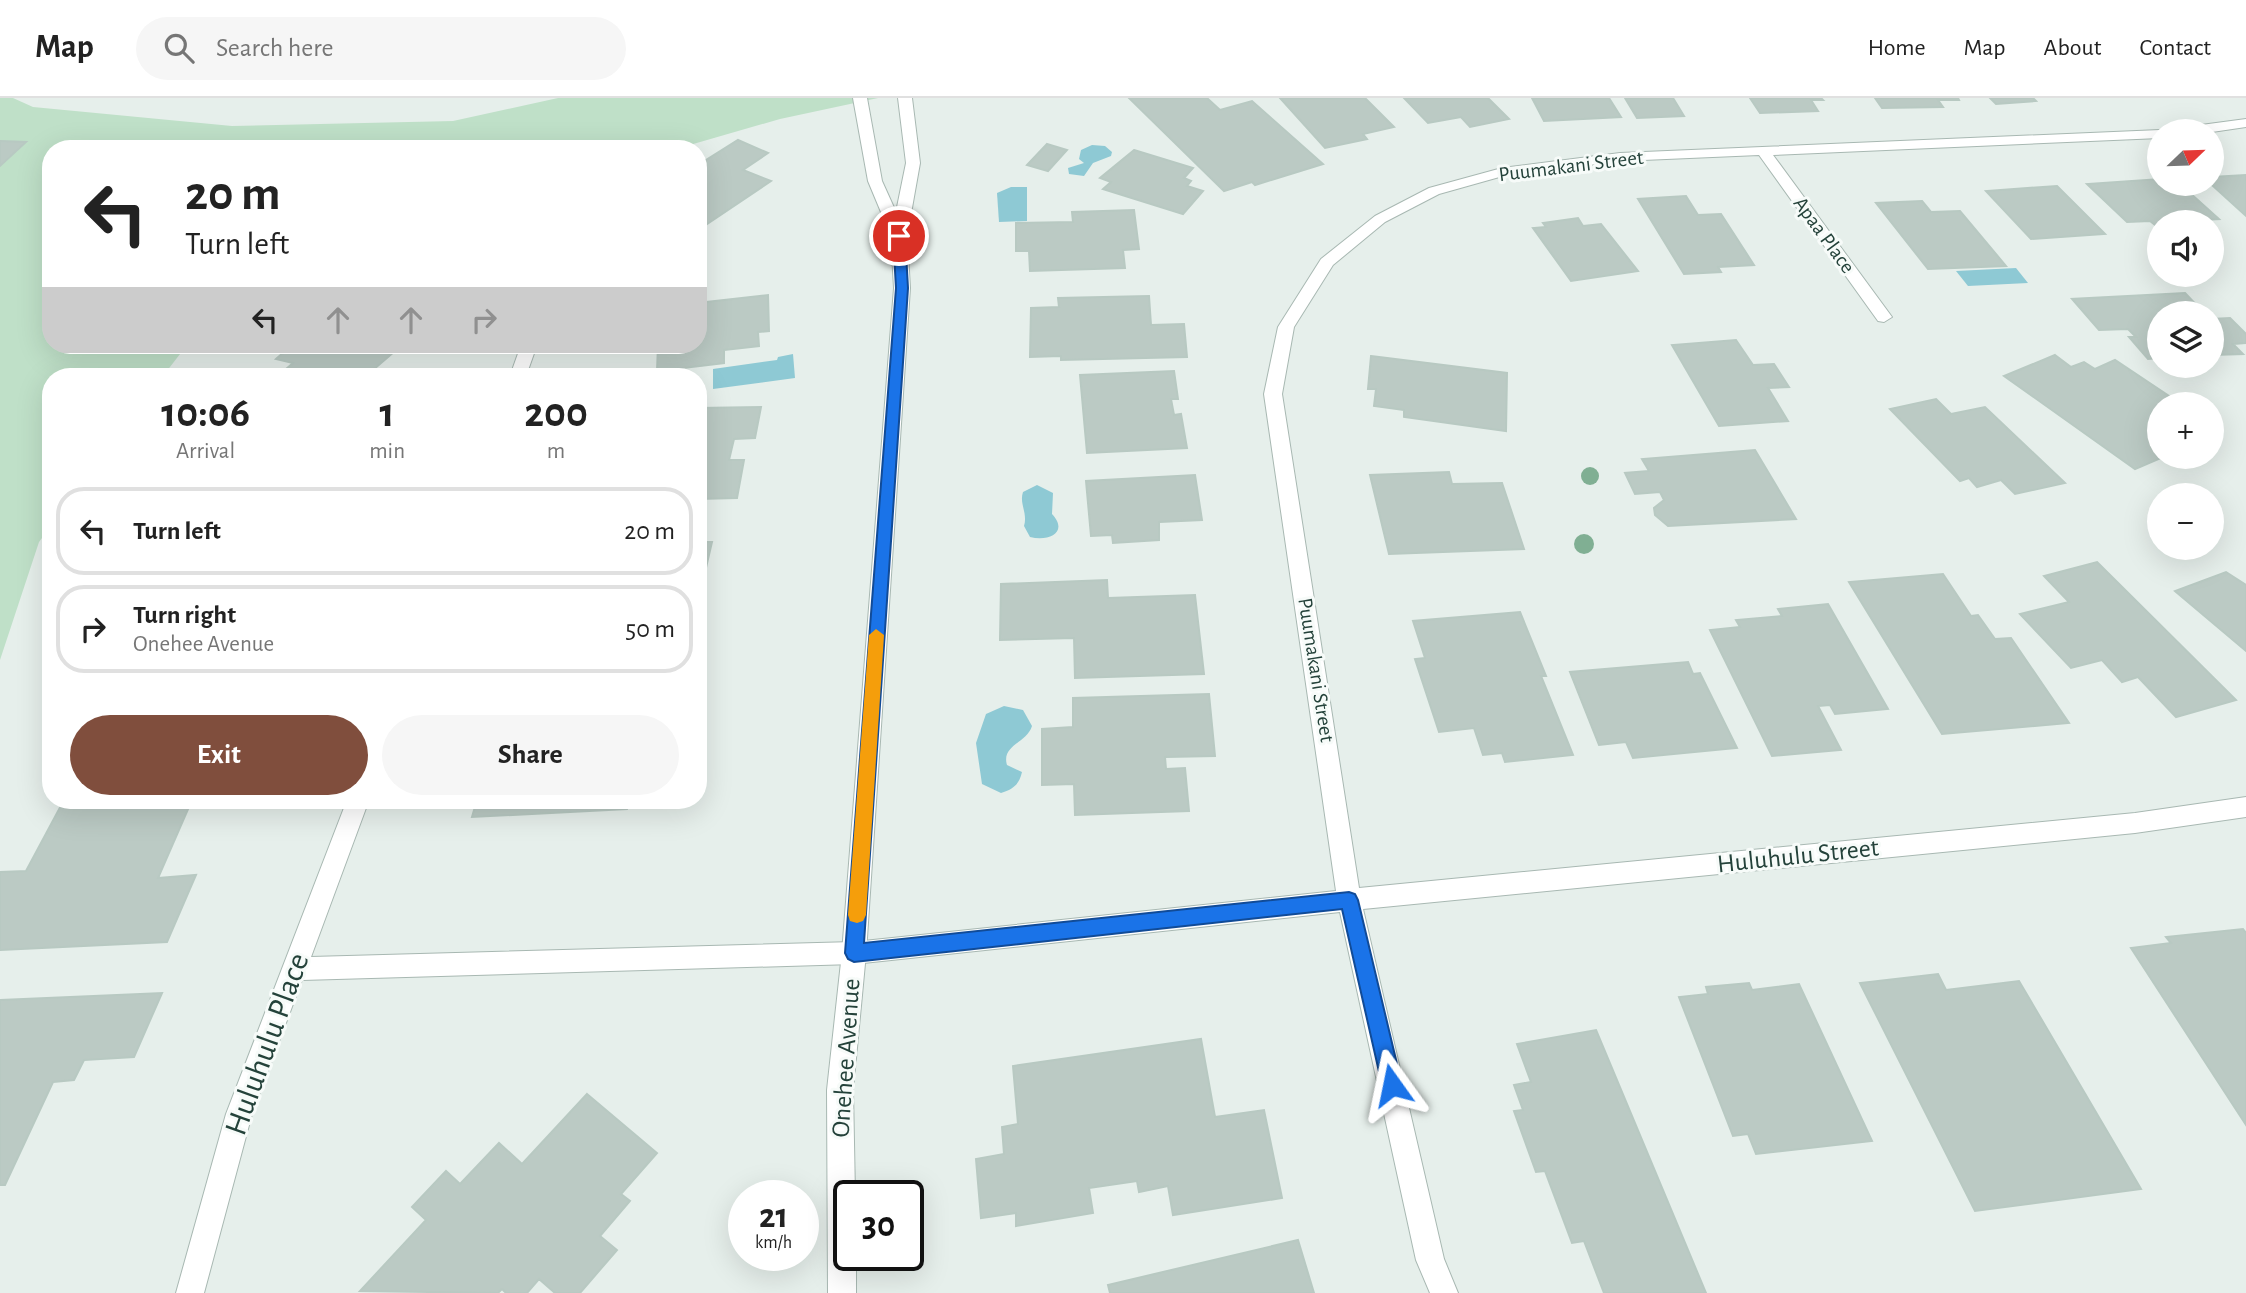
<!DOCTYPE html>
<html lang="en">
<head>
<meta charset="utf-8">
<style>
  body { margin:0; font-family:"Alegreya Sans",sans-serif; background:#f6f6f6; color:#222; height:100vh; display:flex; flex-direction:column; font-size:26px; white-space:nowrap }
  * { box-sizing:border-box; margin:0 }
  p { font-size:23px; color:#767676 }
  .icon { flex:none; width:38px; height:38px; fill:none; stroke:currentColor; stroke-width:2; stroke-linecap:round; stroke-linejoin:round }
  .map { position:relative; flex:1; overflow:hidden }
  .panel { position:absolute; left:42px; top:270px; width:665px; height:441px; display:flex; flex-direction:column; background:#fff; border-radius:28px; box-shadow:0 7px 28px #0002 }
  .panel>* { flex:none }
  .banner { position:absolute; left:42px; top:42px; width:665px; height:214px; border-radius:28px; box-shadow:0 7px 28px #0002; background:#fff; color:#222; overflow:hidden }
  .needle { width:46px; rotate:67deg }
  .fabs { position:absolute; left:2147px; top:21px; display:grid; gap:14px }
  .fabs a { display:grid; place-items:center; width:77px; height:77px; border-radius:50%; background:#fff; box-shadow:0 7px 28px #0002; font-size:35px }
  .speed { position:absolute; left:728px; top:1082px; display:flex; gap:14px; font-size:35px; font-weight:700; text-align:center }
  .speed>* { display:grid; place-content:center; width:91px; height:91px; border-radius:50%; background:#fff; box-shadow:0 7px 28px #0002; line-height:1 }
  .speed small { font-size:18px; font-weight:400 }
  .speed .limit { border:4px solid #111; border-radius:10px; background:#fff; color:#111 }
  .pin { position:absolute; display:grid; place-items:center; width:60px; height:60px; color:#fff; margin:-30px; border:4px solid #fff; border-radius:50%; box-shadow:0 2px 7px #0007 }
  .me { position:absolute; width:77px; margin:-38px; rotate:348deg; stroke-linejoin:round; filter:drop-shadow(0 0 5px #0008) }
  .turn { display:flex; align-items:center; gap:24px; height:147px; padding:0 28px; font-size:32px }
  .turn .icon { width:91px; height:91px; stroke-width:2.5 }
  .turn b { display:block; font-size:49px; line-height:60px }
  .lanes { display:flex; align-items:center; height:66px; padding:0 28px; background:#0003; justify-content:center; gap:35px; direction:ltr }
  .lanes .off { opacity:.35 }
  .eta { display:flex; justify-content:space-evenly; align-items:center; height:119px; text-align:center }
  .eta b { font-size:42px; font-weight:700; line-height:49px }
  .action { display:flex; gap:14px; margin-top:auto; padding:14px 28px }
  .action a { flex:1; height:80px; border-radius:42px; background:#804e3d; color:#fff; font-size:28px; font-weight:700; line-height:80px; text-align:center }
  .action a+a { background:#f6f6f6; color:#222 }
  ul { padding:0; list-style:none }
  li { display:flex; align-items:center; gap:21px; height:88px; margin:0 14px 10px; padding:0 14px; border:4px solid #e0e0e0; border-radius:28px }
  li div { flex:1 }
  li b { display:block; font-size:26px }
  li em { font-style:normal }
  header { display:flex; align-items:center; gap:42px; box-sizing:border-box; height:98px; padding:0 35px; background:#fff; border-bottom:2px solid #e0e0e0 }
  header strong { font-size:33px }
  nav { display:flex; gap:38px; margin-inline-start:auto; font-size:24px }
  .search { width:490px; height:63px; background:#f6f6f6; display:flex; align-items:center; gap:18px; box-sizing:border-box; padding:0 24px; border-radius:38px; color:#767676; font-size:26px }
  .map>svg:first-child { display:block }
  .green { fill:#bfe0c8 }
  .water { fill:#8ec9d4 }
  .building { fill:#bbcac4; stroke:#b8c9c2; stroke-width:2 }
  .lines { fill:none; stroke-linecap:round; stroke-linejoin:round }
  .minor-casing { stroke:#a8b8b2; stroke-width:2 }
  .tertiary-casing { stroke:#a8b8b2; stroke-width:2 }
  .minor { fill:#fff; fill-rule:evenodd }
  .tertiary { fill:#fff; fill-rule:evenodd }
  .tree { fill:#80af93 }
  .route { fill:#1a73e8; stroke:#114b97; stroke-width:2 }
  .slow { fill:#f59e0b }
  .labels { text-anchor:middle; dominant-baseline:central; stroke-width:6; stroke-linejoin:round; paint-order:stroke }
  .far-street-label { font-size:21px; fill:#24423a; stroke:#f7fbf9 }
  .street-label { font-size:26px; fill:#24423a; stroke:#f7fbf9 }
  .near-street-label { font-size:32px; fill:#24423a; stroke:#f7fbf9 }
</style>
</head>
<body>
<header>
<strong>Map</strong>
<div class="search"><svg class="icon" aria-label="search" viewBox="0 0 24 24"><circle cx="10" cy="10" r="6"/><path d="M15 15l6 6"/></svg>Search here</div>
<nav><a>Home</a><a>Map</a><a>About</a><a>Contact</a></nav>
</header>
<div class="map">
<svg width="2246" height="1195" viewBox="0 0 2246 1195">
  <rect width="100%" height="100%" fill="#e6efeb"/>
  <polygon class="green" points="0,0 13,0 33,9 232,28 453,23 558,0 878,0 780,21 676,51 51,51 51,247 187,247 163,278 51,278 51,428 39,444 0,562"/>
  <g class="water">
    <polygon points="1092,47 1105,48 1112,54 1111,58 1093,65 1084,78 1069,76 1068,70 1084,65 1079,61 1081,52"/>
    <polygon points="1011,89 1027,89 1027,123 999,124 997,95"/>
    <polygon points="2016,170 2028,185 1968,188 1956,173"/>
    <polygon points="793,256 795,280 713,291 713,271 777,262 778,259"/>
    <path d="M1037 387 1053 395 1052 416C1069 434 1049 444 1030 439L1024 428C1028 415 1019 406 1023 394Z"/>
    <path d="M1004 608 1023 612 1032 628C1027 645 1001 647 1007 667L1022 674C1019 687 1013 691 1001 695L982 686 976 645 986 616Z"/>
  </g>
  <g class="building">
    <polygon points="1129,0 1207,0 1220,12 1252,3 1323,66 1255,87 1252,84 1224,93"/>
    <polygon points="1280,0 1365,0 1394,29 1363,36 1367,41 1325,50"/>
    <polygon points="1404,0 1488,0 1509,21 1470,29 1461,19 1428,25"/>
    <polygon points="1532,0 1609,0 1621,19 1544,23"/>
    <polygon points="1625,0 1673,0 1684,18 1637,20"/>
    <polygon points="1750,0 1821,0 1823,2 1811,2 1818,13 1760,15"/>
    <polygon points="1875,0 1958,0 1959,2 1938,2 1943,9 1882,10"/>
    <polygon points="1990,0 2033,0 2036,3 1996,6"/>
    <polygon points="738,42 768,55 743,72 771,83 698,132 698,67"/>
    <polygon points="0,43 26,44 0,68"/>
    <polygon points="1047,46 1067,52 1048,73 1027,67"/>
    <polygon points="1134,52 1193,70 1184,80 1191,83 1187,88 1203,93 1183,116 1103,91 1111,84 1100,80"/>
    <polygon points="2246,77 2246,118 2211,86 2212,79"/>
    <polygon points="2160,81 2160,86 2180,86 2219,121 2160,124 2160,131 2150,123 2127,124 2087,86"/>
    <polygon points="2057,88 2105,136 2031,141 1986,93"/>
    <polygon points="1686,98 1698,117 1721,116 1754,167 1718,169 1721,174 1684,176 1638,101"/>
    <polygon points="1922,103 1931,114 1960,113 2006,168 1928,171 1876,105"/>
    <polygon points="1134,112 1139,151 1123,152 1125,170 1030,173 1029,153 1016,153 1016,125 1073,124 1072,114"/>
    <polygon points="1578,120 1583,128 1601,126 1638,173 1571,183 1533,130 1546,129 1543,125"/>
    <polygon points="2185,195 2204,215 2160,215 2160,260 2148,261 2129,239 2136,239 2128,231 2099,232 2072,201"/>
    <polygon points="768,197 769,233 758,234 759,248 724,252 724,265 657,273 658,247 698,247 698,205"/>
    <polygon points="1149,198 1151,227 1184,226 1187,259 1061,262 1061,258 1030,259 1031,210 1059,209 1058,200"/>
    <polygon points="2230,220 2246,236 2246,245 2233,246 2243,256 2212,257 2212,221"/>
    <polygon points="1736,242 1753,267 1774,266 1789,289 1768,290 1788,323 1719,328 1672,247"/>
    <polygon points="292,247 397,247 391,252 395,253 366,278 278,278 293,265 276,261"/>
    <polygon points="2055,257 2071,269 2084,264 2095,271 2115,262 2181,306 2160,306 2160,359 2163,359 2135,371 2004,278"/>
    <polygon points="1371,258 1507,275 1506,333 1404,319 1404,312 1374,308 1376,291 1368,291"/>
    <polygon points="1174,273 1178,301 1171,301 1174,317 1181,316 1187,350 1087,355 1080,277"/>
    <polygon points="1936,301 1951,316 1985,309 2065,385 2015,396 2001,382 1977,389 1969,380 1960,383 1890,311"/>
    <polygon points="761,309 755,340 734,341 729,362 744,362 737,400 698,401 698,310"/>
    <polygon points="1755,352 1796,421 1668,428 1655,417 1654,410 1664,402 1660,394 1635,396 1625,375 1649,373 1642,361"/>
    <polygon points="1449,374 1452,386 1502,385 1524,451 1389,456 1370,377"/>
    <polygon points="1195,377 1202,422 1159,424 1159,442 1113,445 1112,437 1091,438 1086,383"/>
    <polygon points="698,444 712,444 698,504"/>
    <polygon points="2097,464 2236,602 2176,619 2138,579 2122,584 2102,562 2071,570 2020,516 2069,504 2044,478"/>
    <polygon points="2226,474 2246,487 2246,553 2175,493"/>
    <polygon points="1943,476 1971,518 1978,517 1995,541 2011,540 2069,625 1942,636 1849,484"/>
    <polygon points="1107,482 1108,500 1195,497 1204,576 1075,580 1074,540 1000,542 1001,486"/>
    <polygon points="1828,506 1888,611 1835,616 1830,607 1818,608 1841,652 1772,658 1710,532 1740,529 1736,522 1782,518 1778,511"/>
    <polygon points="1520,514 1546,578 1541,578 1573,657 1505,664 1502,655 1483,657 1474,630 1439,634 1415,561 1425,560 1413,523"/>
    <polygon points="1688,564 1693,576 1700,575 1737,650 1633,660 1626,644 1599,647 1570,574"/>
    <polygon points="1209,596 1215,658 1165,659 1166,671 1185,670 1189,713 1075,717 1074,686 1042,687 1042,631 1073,629 1073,600"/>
    <polygon points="64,702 192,702 158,780 196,777 167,844 0,852 0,774 26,773"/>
    <polygon points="477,702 629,702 627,711 472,719"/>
    <polygon points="2243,831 2246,835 2246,1027 2131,850 2171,845 2166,839"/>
    <polygon points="1938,876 1946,892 2019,883 2141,1091 1975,1113 1860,885"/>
    <polygon points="1749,885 1752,892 1799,886 1872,1043 1756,1056 1748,1036 1733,1038 1679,899 1708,896 1706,889"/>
    <polygon points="162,895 134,959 84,962 74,982 53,984 5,1087 0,1087 0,902"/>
    <polygon points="1596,932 1706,1195 1604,1195 1584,1143 1572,1145 1545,1073 1536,1074 1514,1013 1523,1012 1514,987 1531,984 1517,946"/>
    <polygon points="1201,941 1215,1019 1264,1012 1282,1100 1173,1117 1168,1088 1139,1094 1137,1083 1089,1090 1093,1115 1016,1128 1016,1115 981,1120 976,1061 1004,1056 1002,1029 1018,1026 1013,968"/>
    <polygon points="587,996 657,1055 621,1096 630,1103 600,1138 617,1152 580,1195 555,1195 539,1181 527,1195 506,1195 502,1191 498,1195 360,1193 426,1122 412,1109 446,1073 460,1086 499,1045 522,1066"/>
    <polygon points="1298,1142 1314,1195 1110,1195 1108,1187"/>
  </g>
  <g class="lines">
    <g class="minor-casing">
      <g id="minor">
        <polygon points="2246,21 2246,29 2212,34 2179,33 2186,29"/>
        <polygon points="2160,32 2165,33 2160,33 2160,40 1773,57 1892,219 1884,224 1878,223 1759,57 1620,63 1503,78 1439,96 1385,124 1333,167 1294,229 1282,296 1359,790 2135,715 2246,699 2246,719 2135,735 1363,811 1444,1161 1458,1195 1430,1195 1416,1162 1340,814 854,866 302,882 252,1016 204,1195 176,1195 226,1016 347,702 369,702 311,859 854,844 1336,793 1264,296 1278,229 1321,161 1375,118 1429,90 1502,70 1620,55"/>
        <polygon points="521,247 537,247 526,278 510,278"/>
      </g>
    </g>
    <g class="tertiary-casing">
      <polygon id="tertiary" points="853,0 867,0 882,83 896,114 906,65 898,0 912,0 920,65 907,138 910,190 866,855 853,992 855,1097 849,1097 849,1157 856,1157 856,1195 828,1195 827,992 842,855 894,190 891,138 868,83"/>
    </g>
    <use href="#minor" class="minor"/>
    <use href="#tertiary" class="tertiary"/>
  </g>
  <g class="tree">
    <circle cx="1590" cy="378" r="9"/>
    <circle cx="1584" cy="446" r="10"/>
  </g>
  <polygon class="route" points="899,135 905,138 908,190 864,845 1349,794 1355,796 1358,802 1402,987 1399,994 1392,997 1385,994 1382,987 1342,811 854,864 848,861 845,855 896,190 893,138"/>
  <polygon class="slow" points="876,531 884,537 866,817 863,823 857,825 850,823 848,817 869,537"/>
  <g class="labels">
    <g class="far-street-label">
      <text transform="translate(1571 68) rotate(-7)">Puumakani Street</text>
      <text transform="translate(1824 137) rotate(54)">Apaa Place</text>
      <text transform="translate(1316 572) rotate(81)">Puumakani Street</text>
    </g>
    <g class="street-label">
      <text transform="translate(1798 758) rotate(-6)">Huluhulu Street</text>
      <text transform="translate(846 960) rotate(-86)">Onehee Avenue</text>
    </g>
    <g class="near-street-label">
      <text transform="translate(267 946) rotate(-70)">Huluhulu Place</text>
    </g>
  </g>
</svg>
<div class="fabs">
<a><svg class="needle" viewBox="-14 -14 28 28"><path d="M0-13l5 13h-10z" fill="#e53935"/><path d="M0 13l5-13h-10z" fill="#767676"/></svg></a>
<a><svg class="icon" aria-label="sound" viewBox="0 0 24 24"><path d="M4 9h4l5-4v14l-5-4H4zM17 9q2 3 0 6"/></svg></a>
<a><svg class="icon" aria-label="layers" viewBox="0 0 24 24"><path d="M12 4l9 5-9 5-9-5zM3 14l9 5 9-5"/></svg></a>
<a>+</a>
<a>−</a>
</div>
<div class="speed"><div>21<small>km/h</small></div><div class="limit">30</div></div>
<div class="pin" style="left:899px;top:138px;background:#d93025"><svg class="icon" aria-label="arrive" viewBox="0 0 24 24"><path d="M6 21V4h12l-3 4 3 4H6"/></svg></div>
<svg class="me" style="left:1392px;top:987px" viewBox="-20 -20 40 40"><path d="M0-17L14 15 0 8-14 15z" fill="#1a73e8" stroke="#fff" stroke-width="4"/></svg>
<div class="banner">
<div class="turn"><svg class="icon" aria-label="left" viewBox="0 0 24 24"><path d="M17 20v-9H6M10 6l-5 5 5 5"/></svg><div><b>20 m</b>Turn left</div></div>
<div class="lanes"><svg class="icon" aria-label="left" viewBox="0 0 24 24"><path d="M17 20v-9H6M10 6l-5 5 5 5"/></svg><svg class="icon off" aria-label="ahead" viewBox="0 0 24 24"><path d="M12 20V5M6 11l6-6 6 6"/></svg><svg class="icon off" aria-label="ahead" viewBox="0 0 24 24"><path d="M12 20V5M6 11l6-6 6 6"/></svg><svg class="icon off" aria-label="right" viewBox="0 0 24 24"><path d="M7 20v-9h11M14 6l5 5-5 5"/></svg></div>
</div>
<section class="panel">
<div class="eta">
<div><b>10:06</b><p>Arrival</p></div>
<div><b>1</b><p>min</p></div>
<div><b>200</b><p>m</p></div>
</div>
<ul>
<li><svg class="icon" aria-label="left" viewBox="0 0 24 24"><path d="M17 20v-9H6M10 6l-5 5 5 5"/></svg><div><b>Turn left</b></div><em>20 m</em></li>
<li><svg class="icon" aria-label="right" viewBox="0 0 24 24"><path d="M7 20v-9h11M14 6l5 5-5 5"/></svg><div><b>Turn right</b><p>Onehee Avenue</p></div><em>50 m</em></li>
</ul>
<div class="action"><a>Exit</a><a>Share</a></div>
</section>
</div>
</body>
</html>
